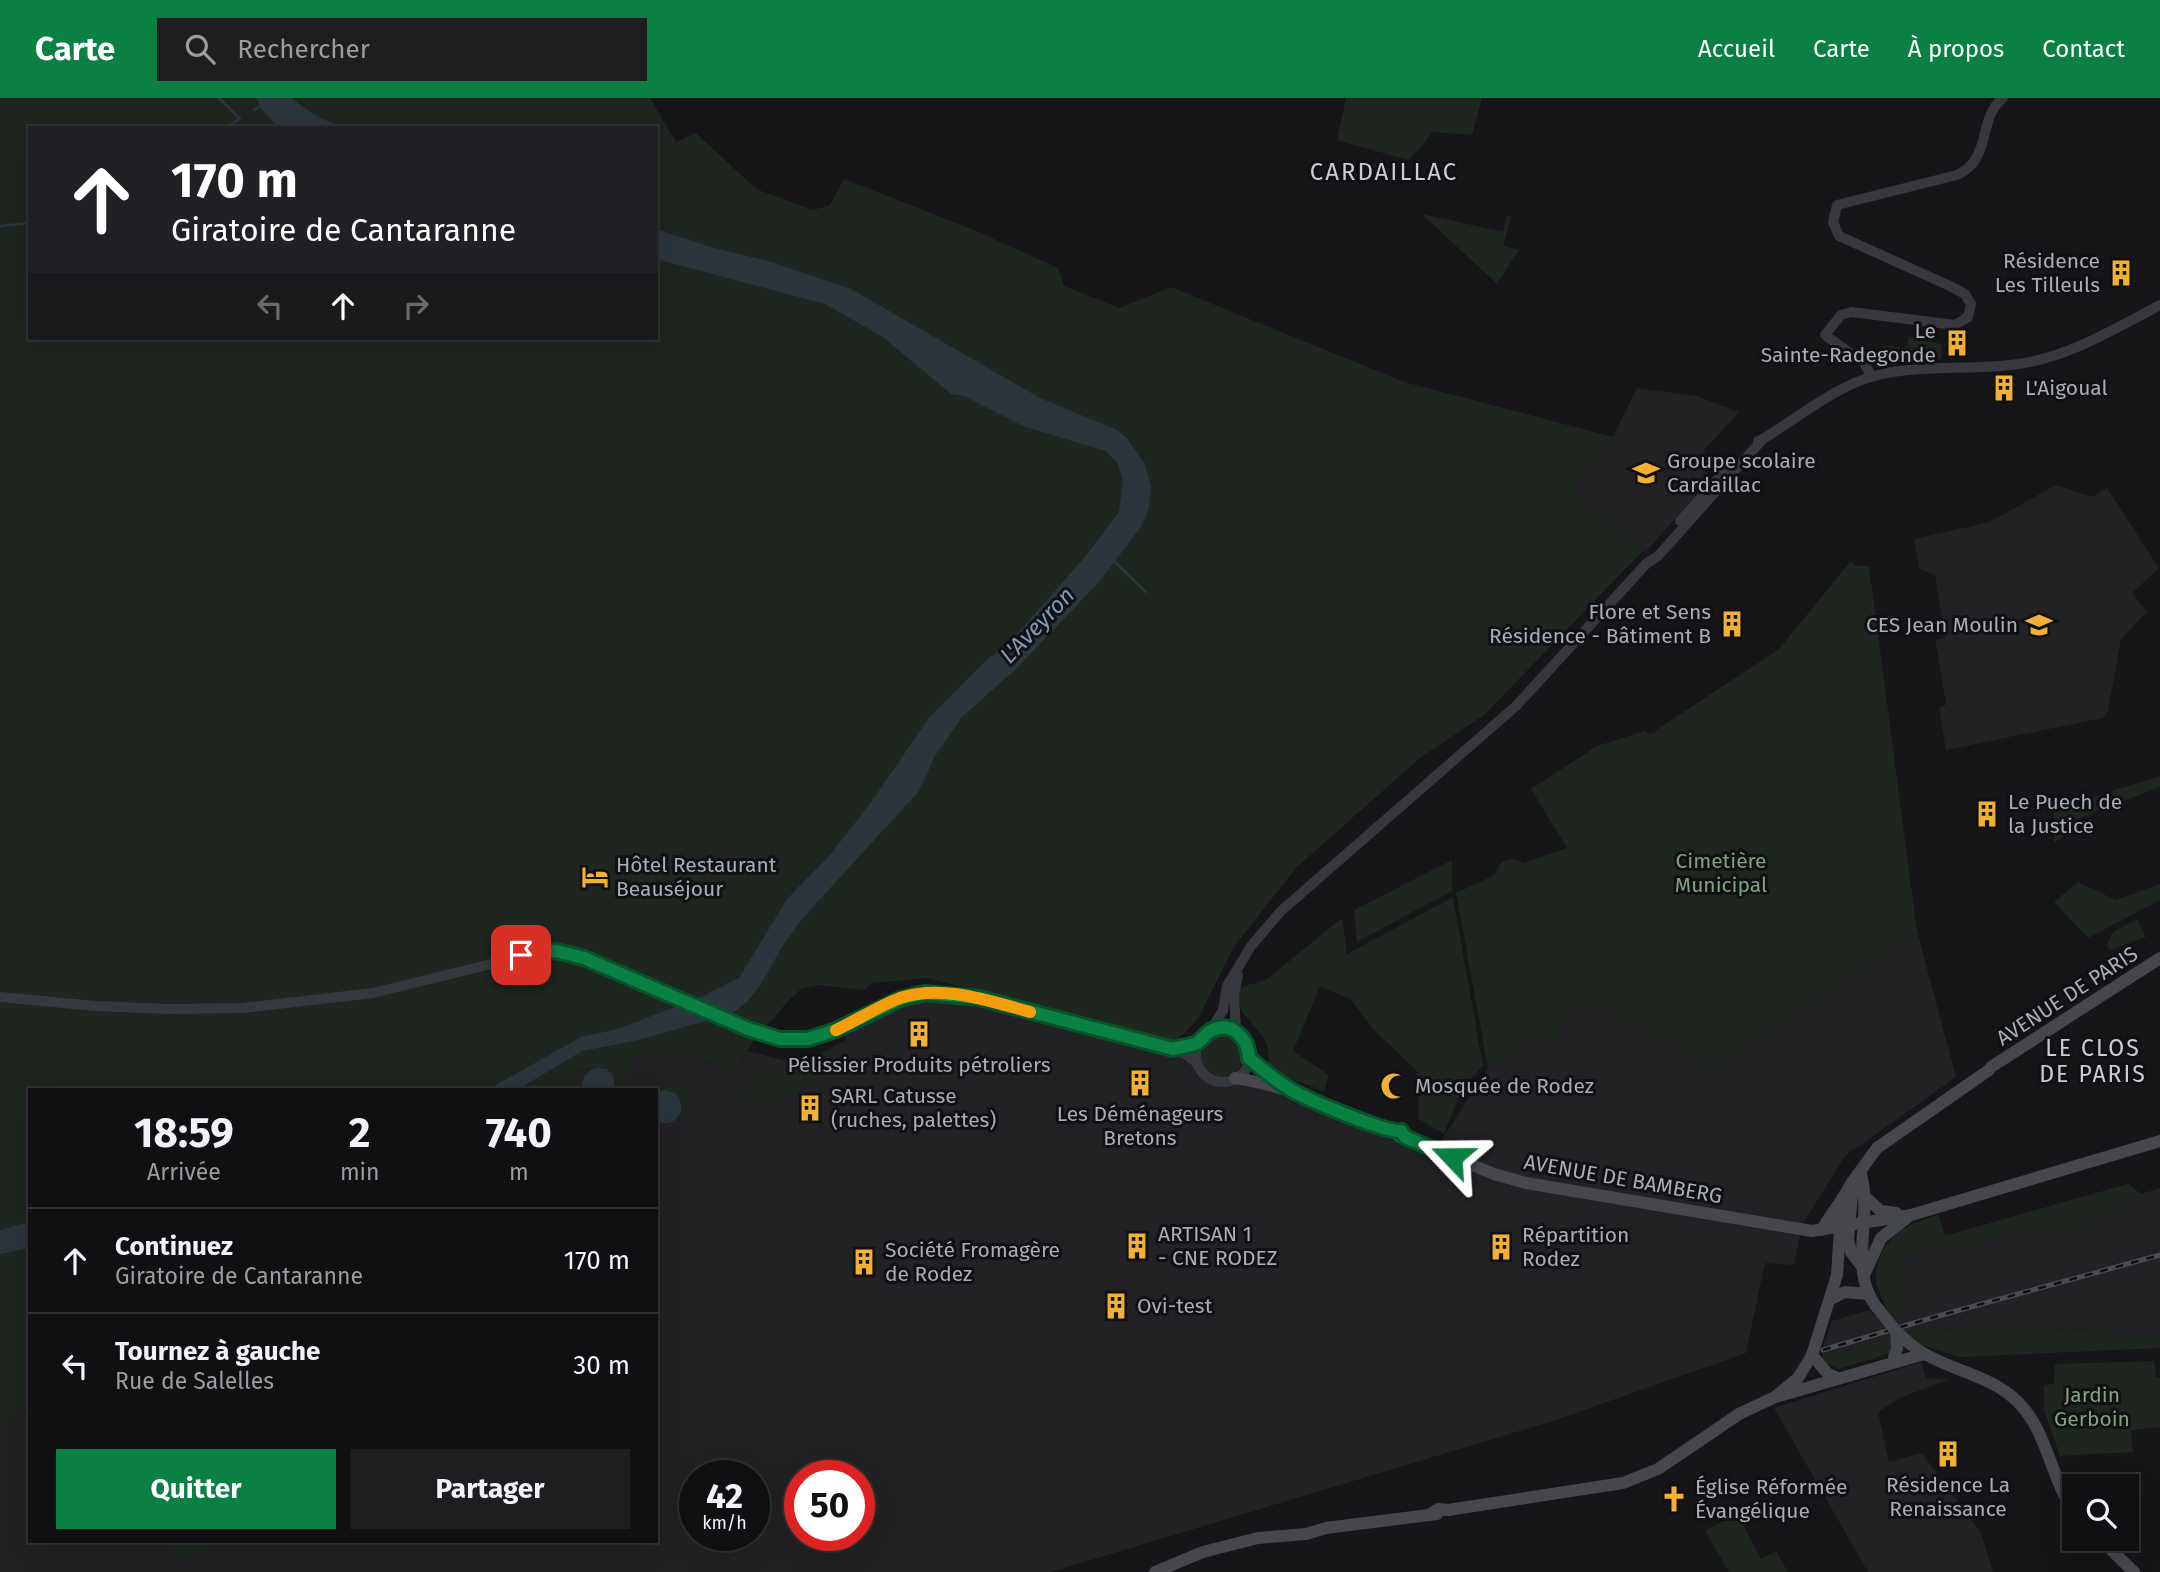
<!DOCTYPE html>
<html lang="fr">
<head>
<meta charset="utf-8">
<style>
  body { margin:0; font-family:"Fira Sans",sans-serif; background:#1e1e20; color:#f1f3f6; height:100vh; display:flex; flex-direction:column; font-size:26px; white-space:nowrap }
  * { box-sizing:border-box; margin:0 }
  p { font-size:23px; color:#9c9d9f }
  .icon { flex:none; width:38px; height:38px; fill:none; stroke:currentColor; stroke-width:2; stroke-linecap:round; stroke-linejoin:round }
  .map { position:relative; flex:1; overflow:hidden }
  .drawer { position:absolute; left:28px; top:990px; width:630px; height:455px; display:flex; flex-direction:column; background:#101012; border-radius:0px; box-shadow:0 7px 28px #0002,0 0 0 2px #303032 }
  .drawer>* { flex:none }
  .banner { position:absolute; left:28px; top:28px; width:630px; height:214px; border-radius:0px; box-shadow:0 7px 28px #0002,0 0 0 2px #303032; background:#202124; color:#fff; overflow:hidden }
  .controls { position:absolute; left:2062px; top:1376px; display:grid; gap:14px }
  .controls a { display:grid; place-items:center; width:77px; height:77px; border-radius:0px; background:#101012; box-shadow:0 7px 28px #0002,0 0 0 2px #303032; font-size:35px }
  .speed { position:absolute; left:679px; top:1362px; display:flex; gap:14px; font-size:35px; font-weight:700; text-align:center }
  .speed>* { display:grid; place-content:center; width:91px; height:91px; border-radius:50%; background:#101012; box-shadow:0 7px 28px #0002,0 0 0 2px #303032; line-height:1 }
  .speed small { font-size:18px; font-weight:400 }
  .speed .limit { border:10px solid #d22; background:#fff; color:#111 }
  .pin { position:absolute; display:grid; place-items:center; width:60px; height:60px; color:#fff; margin:-30px; border-radius:14px; box-shadow:0 4px 10px #0006 }
  .me { position:absolute; width:77px; margin:-38px; rotate:293deg; stroke-linejoin:round; filter:drop-shadow(0 0 5px #0008) }
  .turn { display:flex; align-items:center; gap:24px; height:147px; padding:0 28px; font-size:32px }
  .turn .icon { width:91px; height:91px; stroke-width:2.5 }
  .turn b { display:block; font-size:49px; line-height:60px }
  .lanes { display:flex; align-items:center; height:66px; padding:0 28px; background:#0003; justify-content:center; gap:35px; direction:ltr }
  .lanes .off { opacity:.35 }
  .eta { display:flex; justify-content:space-evenly; align-items:center; height:119px; text-align:center }
  .eta b { font-size:42px; font-weight:700; line-height:49px }
  .primary-button { display:flex; gap:14px; margin-top:auto; padding:14px 28px }
  .primary-button a { flex:1; height:80px; border-radius:0px; background:#0b8043; color:#fff; font-size:28px; font-weight:700; line-height:80px; text-align:center }
  .primary-button a+a { background:#1e1e20; color:#f1f3f6 }
  ul { padding:0; list-style:none }
  li { display:flex; align-items:center; gap:21px; height:105px; padding:0 28px; border-top:2px solid #303032 }
  li div { flex:1 }
  li b { display:block; font-size:26px }
  li em { font-style:normal }
  header { display:flex; align-items:center; gap:42px; box-sizing:border-box; height:98px; padding:0 35px; background:#0b8043; color:#fff }
  header strong { font-size:33px }
  nav { display:flex; gap:38px; margin-inline-start:auto; font-size:24px }
  .search { width:490px; height:63px; background:#1e1e20; display:flex; align-items:center; gap:18px; box-sizing:border-box; padding:0 24px; border-radius:0px; color:#9c9d9f; font-size:26px }
  .map>svg:first-child { display:block }
  .built { fill:#222225; fill-rule:evenodd }
  .green { fill:#1e261f; fill-rule:evenodd }
  .water { fill:#2c353c }
  .lines { fill:none; stroke-linecap:round; stroke-linejoin:round }
  .stream { stroke:#2c353c; stroke-width:2.5 }
  .tertiary { stroke:#37383d; stroke-width:10 }
  .secondary { stroke:#45474d; stroke-width:12 }
  .rail-casing { stroke:#4a4c52; stroke-width:5 }
  .rail { stroke:#111113; stroke-width:2.5; stroke-dasharray:8; stroke-linecap:butt }
  .secondary-bridge { stroke:#45474d; stroke-width:12 }
  .route-casing { stroke:#07532c; stroke-width:18 }
  .route { stroke:#0b8043; stroke-width:12 }
  .slow { stroke:#f59e0b; stroke-width:12 }
  .labels { text-anchor:middle; dominant-baseline:central; stroke-width:6; stroke-linejoin:round; paint-order:stroke }
  .poi-label { font-size:21px; fill:#a8adb8; stroke:#111113; text-anchor:start }
  .park-label { font-size:21px; fill:#7fa381; stroke:#111113 }
  .street-label { font-size:21px; fill:#a8adb8; stroke:#111113 }
  .water-label { font-size:23px; font-style:italic; fill:#7f9bb3; stroke:#111113 }
  .neighbourhood-label { font-size:23px; letter-spacing:2px; fill:#c9ccd4; stroke:#111113 }
  .quarter-label { font-size:24px; letter-spacing:2px; fill:#c9ccd4; stroke:#111113 }
</style>
</head>
<body>
<header>
<strong>Carte</strong>
<div class="search"><svg class="icon" aria-label="search" viewBox="0 0 24 24"><circle cx="10" cy="10" r="6"/><path d="M15 15l6 6"/></svg>Rechercher</div>
<nav><a>Accueil</a><a>Carte</a><a>À propos</a><a>Contact</a></nav>
</header>
<div class="map">
<svg width="2160" height="1474" viewBox="0 0 2160 1474">
  <rect width="100%" height="100%" fill="#161618"/>
  <g class="built">
    <polygon points="1637,290 1697,298 1739,314 1705,351 1703,370 1711,380 1645,455 1571,394 1613,339"/>
    <polygon points="2056,387 2093,399 2107,390 2159,470 2132,495 2147,514 2121,541 2108,613 2103,620 1946,652 1939,609 1946,607 1935,542 1945,540 1935,478 1919,470 1914,441 1990,424"/>
    <path d="M1917 833 1956 979 1845 1058 1802 1127 1794 1167 1765 1165 1746 1255 1556 1322 1051 1474H0V1325L30 1308V1444H656V992H574L575 975 651 953 736 971 748 953 783 962 815 958 846 942 844 936 890 911 924 900 1176 943 1430 1060 1488 970 1534 942 1544 943 1559 938 1563 927 1562 917 1582 905 1580 900 1829 890 1833 892 1842 886 1843 882ZM695 1377H754V1437H695ZM800 1377H859V1437H800Z"/>
    <polygon points="2128,1086 2141,1096 2160,1090 2160,1238 2092,1232 1994,1228 1907,1235 1894,1221 1876,1186 1876,1172 1887,1146 1915,1125 1938,1117 1945,1138"/>
    <polygon points="1869,1212 1888,1231 1891,1239 1823,1260 1823,1248 1832,1223"/>
    <polygon points="1921,1264 1926,1280 1950,1281 1900,1300 1878,1314 1889,1364 1922,1355 1981,1435 1993,1474 1868,1474 1774,1310"/>
  </g>
  <g class="green">
    <path d="M0 0H650L676 44 696 35 756 91 813 112 830 107 844 81 974 132 1058 170 1064 188 1119 210 1171 189 1404 284 1613 339 1571 394 1643 453 1484 617 1420 660 1296 770 1233 850 1198 921 1176 943 927 880 872 885 864 892 819 887 801 891 786 905 773 922 763 929 736 971 651 953 636 958 628 971 629 983 631 984 620 989 618 978 614 979C603 965 590 971 575 975L574 992H30V1308L0 1325ZM30 30H656V240H30Z"/>
    <polygon points="1346,0 1482,0 1472,37 1432,34 1422,48 1408,62 1337,42"/>
    <polygon points="1374,66 1395,72 1398,79 1395,84 1391,85 1368,78 1366,71 1368,67"/>
    <polygon points="1422,116 1503,134 1507,118 1511,119 1503,148 1519,152 1497,186"/>
    <polygon points="1909,239 1941,246 1942,261 1898,264 1897,266 1878,263 1884,248 1906,250"/>
    <path d="M1851 463 1856 468H1869L1917 833 1843 882 1842 886 1833 892 1829 891 1713 968 1581 900 1582 905 1562 917 1563 927 1559 938 1553 941 1554 945 1545 947 1543 943 1534 942 1488 970 1456 795 1495 777C1499 762 1509 757 1523 765L1567 750 1531 691 1597 648 1645 633 1648 636 1656 634V632L1778 552Z"/>
    <polygon points="2160,678 2160,689 2078,721 2069,733 2054,745 2054,711"/>
    <polygon points="1452,762 1452,793 1357,844 1354,812"/>
    <polygon points="2078,784 2116,802 2160,786 2160,802 2088,840 2054,804"/>
    <path d="M1453 799 1483 968 1463 989 1444 1036 1419 1021 1417 973 1375 933 1351 902 1320 888 1293 953 1329 977 1324 993 1288 980 1269 969C1268 962 1269 953 1267 947 1259 925 1230 916 1241 889L1266 882 1342 820 1347 856Z"/>
    <polygon points="2137,821 2146,839 2110,852 2107,847 2113,834"/>
    <circle cx="1223" cy="957" r="21"/>
    <polygon points="855,950 856,952 813,986 755,1012 742,991 744,983 749,978 818,967"/>
    <polygon points="683,985 689,1014 679,1018 682,1009 670,993 656,995 656,992 650,992"/>
    <path d="M2128 1086 2141 1096 2063 1136 2012 1137 1952 1151 1944 1148 1906 1161 1900 1176 1908 1196V1212L1894 1221C1873 1195 1868 1158 1898 1135 1909 1126 1924 1122 1938 1117L1945 1138Z"/>
    <polygon points="1994,1228 2092,1232 2160,1238 2160,1250 1960,1259 1915,1245 1907,1235"/>
    <polygon points="1891,1239 1892,1246 1889,1255 1882,1258 1838,1271 1826,1265 1823,1260"/>
    <polygon points="2154,1263 2156,1279 2160,1279 2160,1329 2131,1332 2133,1354 2060,1358 2044,1312 2044,1287 2054,1286 2055,1266"/>
    <polygon points="1737,1415 1761,1461 1776,1453 1788,1474 1729,1474 1705,1433"/>
    <polygon points="162,1444 233,1444 233,1445 169,1464"/>
  </g>
  <g class="water">
    <polygon points="256,0 291,0 313,16 342,30 279,30 262,12"/>
    <polygon points="656,131 714,150 768,163 851,191 1040,300 1117,332 1127,340 1144,365 1151,387 1149,410 1141,429 1099,484 1016,571 962,619 935,658 919,693 802,821 782,849 761,886 748,903 733,915 639,942 582,953 517,992 487,992 581,939 618,931 703,898 739,880 787,801 830,757 872,703 928,621 982,566 1011,543 1084,460 1119,414 1123,382 1117,364 1105,353 1023,328 964,298 951,296 883,239 825,206 656,161"/>
    <path d="M598 970 607 971 613 978 615 992H583C581 980 586 972 598 970Z"/>
    <path d="M664 992 675 995C690 1011 676 1031 656 1024V995Z"/>
    <polygon points="30,1124 30,1150 0,1156 0,1132"/>
  </g>
  <g class="lines">
    <g class="stream">
      <polyline points="219,0 240,21 224,30"/>
      <polyline points="254,12 263,7"/>
      <polyline points="0,128 30,125"/>
      <polyline points="1115,464 1146,494"/>
    </g>
    <g class="tertiary">
      <path d="M1872 279 1864 265 1825 237 1841 217 1851 214 1955 227 1968 219 1971 206 1965 196 1950 188 1839 138 1833 124 1837 107 1957 77C1993 61 1977 20 2003 0"/>
      <path d="M1758 343C1769 339 1779 330 1789 324 1815 307 1844 286 1874 278 1920 266 1970 273 2018 266 2069 259 2114 231 2160 207"/>
      <polyline points="1680,423 1725,373"/>
      <polyline points="0,899 95,908 168,911 243,910 373,895 536,855 556,853 584,860 748,931 780,941 809,941 836,932 900,900 925,895 979,900 1173,951 1187,957 1197,965"/>
      <circle cx="1223" cy="957" r="27"/>
      <polyline points="1211,932 1223,912 1227,888 1251,848 1281,813 1516,608 1646,466 1658,458 1762,342"/>
      <polyline points="1236,933 1234,897 1238,877"/>
    </g>
    <g class="secondary">
      <polyline points="1249,960 1285,988"/>
      <path d="M1235 980C1255 983 1274 988 1293 994 1318 1002 1379 1035 1400 1033"/>
      <polyline points="1394,1034 1399,1039 1405,1039 1494,1076 1526,1085 1812,1133 1911,1117 2160,1043"/>
      <path d="M1861 1074C1862 1082 1864 1089 1864 1097 1867 1135 1852 1173 1875 1207"/>
      <polyline points="1853,1086 1848,1142 1851,1154 1861,1167"/>
      <polyline points="1864,1098 1881,1113 1896,1115"/>
      <polyline points="1821,1132 1842,1101"/>
      <polyline points="1864,1177 1881,1140 1908,1119"/>
      <polyline points="1831,1201 1845,1194 1867,1196"/>
      <path d="M1909 1245C1941 1272 1988 1274 2018 1304 2048 1334 2050 1380 2074 1413"/>
      <polyline points="1812,1257 1828,1276 1839,1281"/>
      <polyline points="1775,1299 1798,1280 1812,1257 1837,1177 1842,1101 1853,1083 1877,1050 1989,972 1991,969 2160,860"/>
      <polyline points="1430,1416 1438,1411 1448,1412 1623,1385 1658,1371 1739,1316 1775,1299 1924,1256"/>
      <polyline points="2099,1440 2134,1474"/>
      <polyline points="1155,1474 1203,1454 1258,1440 1306,1436 1326,1430 1437,1416"/>
    </g>
    <g class="rail-casing">
      <polyline id="rail" points="1823,1252 1938,1218 2160,1157"/>
    </g>
    <use href="#rail" class="rail"/>
    <g class="secondary-bridge">
      <polyline points="1875,1207 1896,1233 1909,1245"/>
      <polyline points="1894,1259 1897,1251 1896,1233"/>
    </g>
  </g>
  <g class="lines">
    <g class="route-casing">
      <path id="route" d="M521 857 556 853 584 860 748 931 780 941H808L836 932 900 901 925 895 979 900 1173 951C1180 949 1188 948 1195 946 1202 943 1204 936 1212 932 1232 923 1248 940 1249 960 1263 972 1277 984 1293 993 1309 1002 1386 1035 1401 1033L1405 1039 1452 1059"/>
    </g>
    <use href="#route" class="route"/>
    <path class="slow" d="M836 932C857 922 879 908 900 900 942 886 989 903 1030 914"/>
  </g>
  <defs>
    <g id="building-bare" transform="scale(2.1)"><path d="M-4-6H4V6H1V3H-1V6H-4ZM-2.5-4.3h1.7v1.8h-1.7ZM.8-4.3h1.7v1.8H.8ZM-2.5-1h1.7V.8h-1.7ZM.8-1h1.7V.8H.8Z" fill="#f2b134" stroke="#111113" stroke-width="2.5" paint-order="stroke"/></g>
    <g id="school-bare" transform="scale(2.1)"><path d="M0-5L7-2L0 1L-7-2ZM-4 1L0 2.5L4 1V4Q0 6-4 4Z" fill="#f2b134" stroke="#111113" stroke-width="2.5" paint-order="stroke"/></g>
    <g id="hotel-bare" transform="scale(2.1)"><path d="M-6-4.5h1.5V1H6V5H4.5V3h-9V5H-6ZM-4 0a1.8 1.8 0 1 1 3.6 0ZM.5 0V-2.5h3Q6-2.5 6 0Z" fill="#f2b134" stroke="#111113" stroke-width="2.5" paint-order="stroke"/></g>
    <g id="mosque-bare" transform="scale(2.1)"><path d="M3.5-4.9A6 6 0 1 0 3.5 4.9A5 5 0 1 1 3.5-4.9Z" fill="#f2b134" stroke="#111113" stroke-width="2.5" paint-order="stroke"/></g>
    <g id="church-bare" transform="scale(2.1)"><path d="M-1.2-6h2.4v3.5h3.3v2.4h-3.3V6h-2.4V-.1h-3.3v-2.4h3.3Z" fill="#f2b134" stroke="#111113" stroke-width="2.5" paint-order="stroke"/></g>
  </defs>
  <g fill-rule="evenodd">
    <use href="#building-bare" x="2121" y="175"/>
    <use href="#building-bare" x="1957" y="245"/>
    <use href="#building-bare" x="2004" y="290"/>
    <use href="#school-bare" x="1646" y="375"/>
    <use href="#building-bare" x="1732" y="526"/>
    <use href="#school-bare" x="2039" y="527"/>
    <use href="#building-bare" x="1987" y="716"/>
    <use href="#hotel-bare" x="595" y="779"/>
    <use href="#building-bare" x="919" y="936"/>
    <use href="#building-bare" x="1140" y="985"/>
    <use href="#mosque-bare" x="1394" y="988"/>
    <use href="#building-bare" x="810" y="1010"/>
    <use href="#building-bare" x="1137" y="1148"/>
    <use href="#building-bare" x="1501" y="1149"/>
    <use href="#building-bare" x="864" y="1164"/>
    <use href="#building-bare" x="1116" y="1208"/>
    <use href="#building-bare" x="1948" y="1356"/>
    <use href="#church-bare" x="1674" y="1401"/>
  </g>
  <g class="labels">
    <g class="poi-label">
      <text x="2100" y="163" text-anchor="end">Résidence<tspan x="2100" dy="24">Les Tilleuls</tspan></text>
      <text x="1936" y="233" text-anchor="end">Le<tspan x="1936" dy="24">Sainte-Radegonde</tspan></text>
      <text x="2025" y="290">L'Aigoual</text>
      <text x="1667" y="363">Groupe scolaire<tspan x="1667" dy="24">Cardaillac</tspan></text>
      <text x="1711" y="514" text-anchor="end">Flore et Sens<tspan x="1711" dy="24">Résidence - Bâtiment B</tspan></text>
      <text x="2018" y="527" text-anchor="end">CES Jean Moulin</text>
      <text x="2008" y="704">Le Puech de<tspan x="2008" dy="24">la Justice</tspan></text>
      <text x="616" y="767">Hôtel Restaurant<tspan x="616" dy="24">Beauséjour</tspan></text>
      <text x="919" y="967" text-anchor="middle">Pélissier Produits pétroliers</text>
      <text x="1415" y="988">Mosquée de Rodez</text>
      <text x="831" y="998">SARL Catusse<tspan x="831" dy="24">(ruches, palettes)</tspan></text>
      <text x="1140" y="1016" text-anchor="middle">Les Déménageurs<tspan x="1140" dy="24">Bretons</tspan></text>
      <text x="1158" y="1136">ARTISAN 1<tspan x="1158" dy="24">- CNE RODEZ</tspan></text>
      <text x="1522" y="1137">Répartition<tspan x="1522" dy="24">Rodez</tspan></text>
      <text x="885" y="1152">Société Fromagère<tspan x="885" dy="24">de Rodez</tspan></text>
      <text x="1137" y="1208">Ovi-test</text>
      <text x="1948" y="1387" text-anchor="middle">Résidence La<tspan x="1948" dy="24">Renaissance</tspan></text>
      <text x="1695" y="1389">Église Réformée<tspan x="1695" dy="24">Évangélique</tspan></text>
    </g>
    <g class="park-label">
      <text x="1721" y="763">Cimetière<tspan x="1721" dy="24">Municipal</tspan></text>
      <text x="2092" y="1297">Jardin<tspan x="2092" dy="24">Gerboin</tspan></text>
    </g>
    <g class="street-label">
      <text transform="translate(2067 898) rotate(-33)">AVENUE DE PARIS</text>
      <text transform="translate(1623 1081) rotate(10)">AVENUE DE BAMBERG</text>
    </g>
    <g class="water-label">
      <text transform="translate(1037 527) rotate(-46)">L'Aveyron</text>
    </g>
    <g class="neighbourhood-label">
      <text x="2093" y="950">LE CLOS<tspan x="2093" dy="26">DE PARIS</tspan></text>
    </g>
    <g class="quarter-label">
      <text x="1384" y="74">CARDAILLAC</text>
    </g>
  </g>
</svg>
<div class="controls">
<a><svg class="icon" aria-label="search" viewBox="0 0 24 24"><circle cx="10" cy="10" r="6"/><path d="M15 15l6 6"/></svg></a>
</div>
<div class="speed"><div>42<small>km/h</small></div><div class="limit">50</div></div>
<div class="pin" style="left:521px;top:857px;background:#d93025"><svg class="icon" aria-label="arrive" viewBox="0 0 24 24"><path d="M6 21V4h12l-3 4 3 4H6"/></svg></div>
<svg class="me" style="left:1452px;top:1059px" viewBox="-20 -20 40 40"><path d="M0-17L14 15 0 8-14 15z" fill="#0b8043" stroke="#fff" stroke-width="4"/></svg>
<div class="banner">
<div class="turn"><svg class="icon" aria-label="ahead" viewBox="0 0 24 24"><path d="M12 20V5M6 11l6-6 6 6"/></svg><div><b>170 m</b>Giratoire de Cantaranne</div></div>
<div class="lanes"><svg class="icon off" aria-label="left" viewBox="0 0 24 24"><path d="M17 20v-9H6M10 6l-5 5 5 5"/></svg><svg class="icon" aria-label="ahead" viewBox="0 0 24 24"><path d="M12 20V5M6 11l6-6 6 6"/></svg><svg class="icon off" aria-label="right" viewBox="0 0 24 24"><path d="M7 20v-9h11M14 6l5 5-5 5"/></svg></div>
</div>
<section class="drawer">
<div class="eta">
<div><b>18:59</b><p>Arrivée</p></div>
<div><b>2</b><p>min</p></div>
<div><b>740</b><p>m</p></div>
</div>
<ul>
<li><svg class="icon" aria-label="ahead" viewBox="0 0 24 24"><path d="M12 20V5M6 11l6-6 6 6"/></svg><div><b>Continuez</b><p>Giratoire de Cantaranne</p></div><em>170 m</em></li>
<li><svg class="icon" aria-label="left" viewBox="0 0 24 24"><path d="M17 20v-9H6M10 6l-5 5 5 5"/></svg><div><b>Tournez à gauche</b><p>Rue de Salelles</p></div><em>30 m</em></li>
</ul>
<div class="primary-button"><a>Quitter</a><a>Partager</a></div>
</section>
</div>
</body>
</html>
